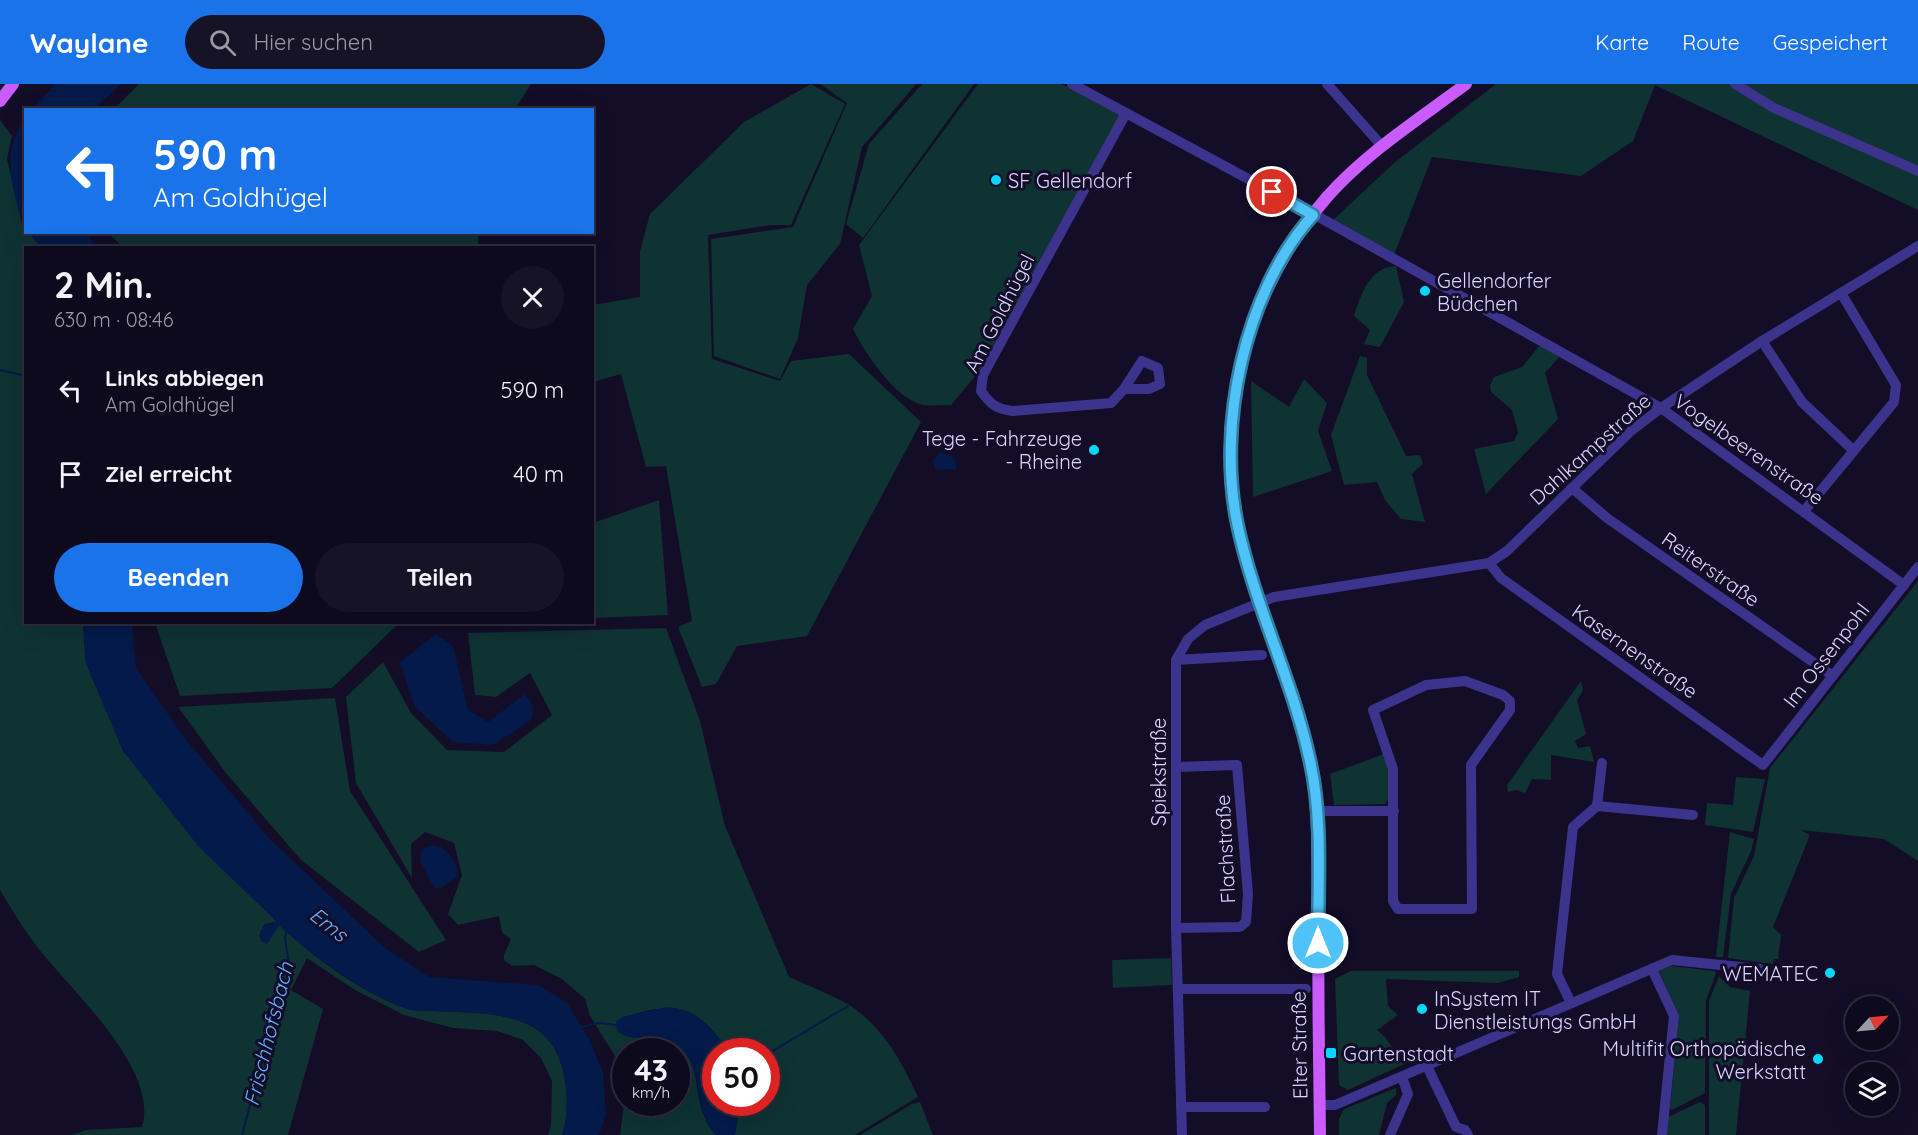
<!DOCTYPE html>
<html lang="de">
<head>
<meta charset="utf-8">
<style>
  body { margin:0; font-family:Quicksand,sans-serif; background:#171327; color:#f1f3f6; height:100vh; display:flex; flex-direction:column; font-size:22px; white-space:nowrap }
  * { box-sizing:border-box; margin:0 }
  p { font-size:20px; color:#9b9aa4 }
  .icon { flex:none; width:33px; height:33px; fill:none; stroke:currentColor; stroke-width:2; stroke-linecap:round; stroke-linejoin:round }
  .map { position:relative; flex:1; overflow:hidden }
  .drawer { position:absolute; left:24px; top:162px; width:570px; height:378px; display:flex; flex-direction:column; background:#0e0a1e; border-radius:0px; box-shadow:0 6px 24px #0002,0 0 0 2px #2e2b3c }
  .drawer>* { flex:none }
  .guide { position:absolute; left:24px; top:24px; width:570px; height:126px; border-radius:0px; box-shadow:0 6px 24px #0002,0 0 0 2px #2e2b3c; background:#1a73e8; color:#fff; overflow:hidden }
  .needle { width:39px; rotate:64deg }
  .tools { position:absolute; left:1845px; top:912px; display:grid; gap:12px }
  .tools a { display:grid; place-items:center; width:54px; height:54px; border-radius:50%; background:#0e0a1e; box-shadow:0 6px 24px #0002,0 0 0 2px #2e2b3c; font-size:30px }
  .speed { position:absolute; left:612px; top:954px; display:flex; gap:12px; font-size:30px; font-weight:700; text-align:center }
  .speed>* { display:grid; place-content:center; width:78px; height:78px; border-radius:50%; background:#0e0a1e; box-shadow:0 6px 24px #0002,0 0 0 2px #2e2b3c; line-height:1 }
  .speed small { font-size:15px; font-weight:400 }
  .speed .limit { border:9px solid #d22; background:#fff; color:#111 }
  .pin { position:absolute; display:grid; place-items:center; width:51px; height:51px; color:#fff; margin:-26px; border:3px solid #fff; border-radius:50%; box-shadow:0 2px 6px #0007 }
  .me { position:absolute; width:66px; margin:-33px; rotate:0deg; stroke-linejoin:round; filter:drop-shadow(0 0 4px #0008) }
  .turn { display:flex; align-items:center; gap:21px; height:126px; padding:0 30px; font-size:27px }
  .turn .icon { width:78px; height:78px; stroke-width:2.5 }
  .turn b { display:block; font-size:42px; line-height:51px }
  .round { display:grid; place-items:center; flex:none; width:63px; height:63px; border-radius:32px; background:#171327 }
  .headline { display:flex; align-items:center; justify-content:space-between; height:102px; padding:0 30px }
  h1 { font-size:36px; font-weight:700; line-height:45px }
  .button { display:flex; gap:12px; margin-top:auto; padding:12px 30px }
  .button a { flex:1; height:69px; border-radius:36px; background:#1a73e8; color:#fff; font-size:24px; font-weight:700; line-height:69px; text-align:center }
  .button a+a { background:#171327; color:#f1f3f6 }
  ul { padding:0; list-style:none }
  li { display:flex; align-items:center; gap:18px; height:84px; padding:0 30px }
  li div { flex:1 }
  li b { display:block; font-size:22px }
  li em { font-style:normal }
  header { display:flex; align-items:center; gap:36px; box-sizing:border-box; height:84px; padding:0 30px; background:#1a73e8; color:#fff }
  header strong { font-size:28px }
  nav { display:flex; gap:33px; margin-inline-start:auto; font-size:21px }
  .search { width:420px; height:54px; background:#171327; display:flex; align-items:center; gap:15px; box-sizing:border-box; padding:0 21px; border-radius:33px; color:#9b9aa4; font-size:22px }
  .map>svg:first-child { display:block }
  .green { fill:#0f3233; fill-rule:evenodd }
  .water { fill:#041a4a }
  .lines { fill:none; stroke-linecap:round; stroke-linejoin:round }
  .stream { stroke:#041a4a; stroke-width:2 }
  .minor { stroke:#3b338c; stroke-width:10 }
  .major { stroke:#ca5bff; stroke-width:12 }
  .route-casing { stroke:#337fa1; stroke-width:15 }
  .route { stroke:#4fc3f7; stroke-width:10 }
  .poi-dot { fill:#00d8ff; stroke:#130d28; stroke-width:2 }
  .labels { text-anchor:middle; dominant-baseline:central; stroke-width:6; stroke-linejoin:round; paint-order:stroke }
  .poi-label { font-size:20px; fill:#dbd4ff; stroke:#130d28; text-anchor:start }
  .street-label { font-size:20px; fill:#dbd4ff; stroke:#130d28 }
  .water-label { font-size:21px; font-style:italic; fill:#62aeff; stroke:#130d28 }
</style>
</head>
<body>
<header>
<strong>Waylane</strong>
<div class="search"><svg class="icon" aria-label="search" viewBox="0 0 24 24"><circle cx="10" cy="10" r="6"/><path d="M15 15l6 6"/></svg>Hier suchen</div>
<nav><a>Karte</a><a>Route</a><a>Gespeichert</a></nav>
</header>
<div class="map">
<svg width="1918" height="1051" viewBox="0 0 1918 1051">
  <rect width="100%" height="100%" fill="#130d28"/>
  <g class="green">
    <polygon points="139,0 531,0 515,25 114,25"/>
    <polygon points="811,0 845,20 791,141 771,141 708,151 712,275 780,297 791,277 849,270 921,338 807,552 737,562 716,600 702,603 678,543 692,537 666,382 646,383 621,290 593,298 593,221 640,213 640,167 650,130 744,38"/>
    <polygon points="820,0 916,0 862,63 840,160 807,201 798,254 780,295 714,272 711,155 793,143 847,19"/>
    <polygon points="922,0 974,0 863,154 846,140 869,60"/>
    <path d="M978 0H1061L1122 30 977 290 951 321C942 321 932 322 923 321 895 315 865 269 853 245L872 212 859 161Z"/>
    <polygon points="1496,0 1918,0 1918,126 1655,1 1633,57 1581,92 1432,73 1394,171 1332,137 1394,79"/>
    <path d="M0 36 12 52 7 75 22 139 26 148 29 149 41 163 26 164V538L83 539 86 580 276 838 265 840 259 852 267 859 279 841C315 874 358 907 405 924 414 928 426 926 436 927 485 930 547 925 562 983 568 1004 569 1030 562 1051H548L551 1042 552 997 541 974 523 956 497 947 453 944 404 931 355 906 307 874 291 906 323 925 288 1051H72L86 1046 142 1043C160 984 67 903 35 860 22 843 11 824 0 806Z"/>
    <polygon points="478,149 478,163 124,164 108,149"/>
    <path d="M1396 182 1404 218 1380 263 1364 260 1370 246 1354 232C1361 210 1370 183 1396 182Z"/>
    <polygon points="1541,260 1562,270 1545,289 1558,335 1486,410 1474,365 1514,357 1518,348 1512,326 1491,308 1490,302 1494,293 1522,283"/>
    <polygon points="1360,272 1367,274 1367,291 1406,372 1420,371 1423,380 1412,390 1425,438 1401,435 1385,416 1377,398 1344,401 1331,351"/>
    <polygon points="1304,295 1327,319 1318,347 1332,387 1253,413 1251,297 1289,323"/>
    <polygon points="659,416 668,531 593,534 593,439"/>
    <polygon points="1918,497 1918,777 1884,755 1801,746 1810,751 1773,843 1781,851 1778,875 1774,875 1773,880 1728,874 1734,814 1754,772 1770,684"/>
    <polygon points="155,539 155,538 399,539 332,604 180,612"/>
    <path d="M666 544 700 637 725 742 789 893C807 901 827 909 844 918 881 939 901 976 918 1013L855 1051H735L740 1019 766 1018V968L728 967C703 931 687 917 642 928 633 931 623 932 616 938L631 953C721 947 680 1013 716 1051H620L624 1020 615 972 590 932 585 915 562 895 534 881 512 882 504 876V871L511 855 502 848 499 832 458 841 448 830 462 791 454 759 425 748 411 760 412 794 356 699 346 613 383 578 411 629 447 666 504 668 552 631 530 589 496 613 475 611 468 549ZM626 968H676V1018H626Z"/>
    <polygon points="1581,597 1583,606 1577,616 1586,650 1575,657 1578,664 1590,662 1594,678 1551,671 1551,696 1532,695 1525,709 1516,706 1508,708 1507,701"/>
    <polygon points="335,614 350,707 446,856 419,868 301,776 226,689 178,623"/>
    <path d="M1384 670C1388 685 1395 707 1385 720L1334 721 1330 690Z"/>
    <polygon points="1736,693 1765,695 1753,748 1705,741 1707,719 1733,721"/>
    <polygon points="1730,748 1754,755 1751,767 1731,810 1723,873 1716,873"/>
    <polygon points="1171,874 1172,901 1113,904 1112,876"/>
    <polygon points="1672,882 1715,887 1716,889 1706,917 1705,1009 1672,1026 1670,1025 1679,931 1659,887"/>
    <polygon points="1351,887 1519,887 1519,893 1498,899 1386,895 1388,922 1398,931 1377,946 1385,953 1402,978 1413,976 1348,1006 1339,1001 1335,895"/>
    <polygon points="1719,892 1730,903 1750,907 1736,1051 1709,1051 1709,917"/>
    <polygon points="1396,1004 1396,1011 1387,1019 1379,1051 1339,1051 1339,1035 1344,1025"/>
    <polygon points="920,1018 933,1051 860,1051 912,1020"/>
    <polygon points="1700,1018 1705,1021 1705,1051 1667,1051 1668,1033"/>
  </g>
  <g class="water">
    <polygon points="55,0 121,0 94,25 33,25"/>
    <path d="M25 35V144L22 139C12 97 0 73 25 35Z"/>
    <polygon points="29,149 87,149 96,163 41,163"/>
    <polygon points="939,368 953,373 957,385 936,386 933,377"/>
    <path d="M83 539H132L136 584 184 653 269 754 385 864 429 893 539 901 567 919 589 955 603 988 606 1030 599 1051H562C569 1030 568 1004 562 983 547 925 485 930 436 927 427 926 414 928 405 924 358 907 316 874 279 841L267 860 261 857 260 848 265 840 272 841 276 837 199 763 123 667 86 580Z"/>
    <polygon points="436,550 453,562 468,626 488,638 525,610 534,623 531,636 493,661 453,658 415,623 400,578"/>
    <path d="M431 761C446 761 457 777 458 792L441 804H434L420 777 422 765Z"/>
    <path d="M667 923C697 925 712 944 728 967L716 968V1018L740 1019 735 1051H716C693 1027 705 990 682 965 663 946 630 962 617 946L616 938 622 933Z"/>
  </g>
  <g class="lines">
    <g class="stream">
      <polyline points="0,286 26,292"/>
      <polyline points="581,943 599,939 617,941"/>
      <polyline points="766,971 848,922"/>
      <polyline points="242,1051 271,943 277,899 289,880 285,854 287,846"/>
    </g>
    <g class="minor">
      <polyline points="1072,0 1126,29"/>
      <polyline points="1327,0 1382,62"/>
      <polyline points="1735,0 1774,24 1918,87"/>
      <polyline points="1762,257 1802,318 1853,366"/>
      <path d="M1124 305H1149L1160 300 1158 284 1142 277 1124 305 1111 319 1013 327C996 325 990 320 981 307L983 291 1126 29 1328 138 1661 324 1904 501"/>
      <polyline points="1572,404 1607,434 1833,592"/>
      <polyline points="1805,426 1894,318 1896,301 1841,209"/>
      <polyline points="1489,479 1501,494 1763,681 1918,483"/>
      <polyline points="1176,576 1262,571"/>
      <polygon points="1465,597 1503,611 1510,617 1510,626 1471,681 1472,825 1398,825 1393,817 1393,685 1373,626 1426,601"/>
      <polyline points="1176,683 1237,681 1248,810 1246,838 1240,843 1176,844"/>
      <polyline points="1597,722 1602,679"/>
      <polyline points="1315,727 1394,727"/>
      <polyline points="1652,885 1674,932 1662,1051"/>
      <polyline points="1179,905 1306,905"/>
      <polyline points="1571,919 1557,890 1573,743 1597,722 1693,731"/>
      <polyline points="1427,982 1456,1043 1465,1046 1468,1051"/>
      <polyline points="1320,1021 1335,1021 1672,876 1760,885"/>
      <polyline points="1181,1023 1265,1023"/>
      <polyline points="1182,1051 1176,844 1176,576 1188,555 1205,541 1274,513 1489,479 1507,467 1632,346 1661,324 1762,257 1918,162"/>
      <polyline points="1390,1051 1408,1010 1402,993"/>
    </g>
    <g class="major">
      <polyline points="0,17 13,0"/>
      <path d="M1320 1051C1319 976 1318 900 1318 825 1317 777 1319 728 1311 680 1297 598 1254 524 1237 443 1213 327 1250 202 1327 113 1367 68 1419 35 1466 0"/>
    </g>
  </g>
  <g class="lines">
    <g class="route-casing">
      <path id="route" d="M1272 108 1313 131C1244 208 1216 343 1238 443 1255 523 1293 597 1310 677 1323 735 1318 799 1318 859"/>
    </g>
    <use href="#route" class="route"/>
  </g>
  <g class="poi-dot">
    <circle cx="996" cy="96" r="6"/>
    <circle cx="1425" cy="207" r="6"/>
    <circle cx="1094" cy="366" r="6"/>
    <circle cx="1830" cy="889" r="6"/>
    <circle cx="1422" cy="925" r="6"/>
    <rect x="1325" y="963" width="12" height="12" rx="3"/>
    <circle cx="1818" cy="975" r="6"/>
  </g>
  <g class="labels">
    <g class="poi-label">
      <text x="1008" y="96">SF Gellendorf</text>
      <text x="1437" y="196">Gellendorfer<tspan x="1437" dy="23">Büdchen</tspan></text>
      <text x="1082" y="354" text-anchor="end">Tege - Fahrzeuge<tspan x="1082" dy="23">- Rheine</tspan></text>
      <text x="1818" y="889" text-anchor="end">WEMATEC</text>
      <text x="1434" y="914">InSystem IT<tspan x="1434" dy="23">Dienstleistungs GmbH</tspan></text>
      <text x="1806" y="964" text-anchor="end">Multifit Orthopädische<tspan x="1806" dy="23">Werkstatt</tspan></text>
      <text x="1343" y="969">Gartenstadt</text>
    </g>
    <g class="street-label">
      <text transform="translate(999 229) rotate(-63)">Am Goldhügel</text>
      <text transform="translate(1590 365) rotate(-42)">Dahlkampstraße</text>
      <text transform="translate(1749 365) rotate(35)">Vogelbeerenstraße</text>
      <text transform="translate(1711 485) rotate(35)">Reiterstraße</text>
      <text transform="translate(1635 567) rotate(35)">Kasernenstraße</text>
      <text transform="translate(1826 571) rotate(-52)">Im Ossenpohl</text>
      <text transform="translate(1158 688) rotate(-90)">Spiekstraße</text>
      <text transform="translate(1225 765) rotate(-93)">Flachstraße</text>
      <text transform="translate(1299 961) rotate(-91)">Elter Straße</text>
    </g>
    <g class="water-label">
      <text transform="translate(329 840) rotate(38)">Ems</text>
      <text transform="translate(268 950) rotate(-76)">Frischhofsbach</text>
    </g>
  </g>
</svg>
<div class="tools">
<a><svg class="needle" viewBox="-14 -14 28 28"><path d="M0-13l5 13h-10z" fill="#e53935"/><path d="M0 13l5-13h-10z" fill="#9b9aa4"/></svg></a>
<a><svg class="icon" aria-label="layers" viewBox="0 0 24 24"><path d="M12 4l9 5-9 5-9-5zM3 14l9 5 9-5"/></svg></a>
</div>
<div class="speed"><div>43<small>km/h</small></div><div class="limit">50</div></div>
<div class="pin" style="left:1272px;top:108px;background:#d93025"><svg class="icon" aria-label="arrive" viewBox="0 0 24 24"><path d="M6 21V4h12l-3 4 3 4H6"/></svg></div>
<svg class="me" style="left:1318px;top:859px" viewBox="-20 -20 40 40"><circle r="17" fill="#4fc3f7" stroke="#fff" stroke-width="3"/><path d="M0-11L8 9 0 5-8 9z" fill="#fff"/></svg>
<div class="guide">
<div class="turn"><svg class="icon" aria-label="left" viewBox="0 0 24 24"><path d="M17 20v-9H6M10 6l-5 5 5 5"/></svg><div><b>590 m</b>Am Goldhügel</div></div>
</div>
<section class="drawer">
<div class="headline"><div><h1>2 Min.</h1><p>630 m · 08:46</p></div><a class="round"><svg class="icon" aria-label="close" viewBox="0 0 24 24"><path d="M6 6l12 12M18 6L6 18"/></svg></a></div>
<ul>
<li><svg class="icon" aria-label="left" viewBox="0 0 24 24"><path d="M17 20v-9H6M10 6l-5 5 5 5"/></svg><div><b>Links abbiegen</b><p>Am Goldhügel</p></div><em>590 m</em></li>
<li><svg class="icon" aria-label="arrive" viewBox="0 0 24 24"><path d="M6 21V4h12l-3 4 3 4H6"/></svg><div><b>Ziel erreicht</b></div><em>40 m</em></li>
</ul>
<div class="button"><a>Beenden</a><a>Teilen</a></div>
</section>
</div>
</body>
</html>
